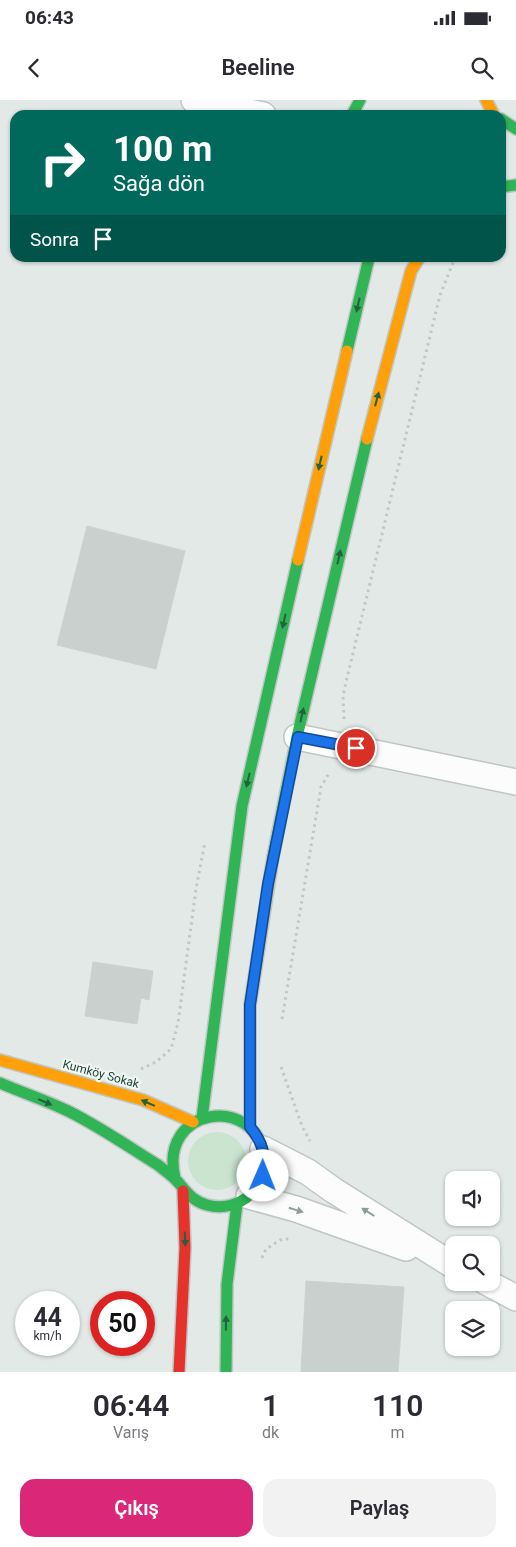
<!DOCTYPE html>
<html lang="tr">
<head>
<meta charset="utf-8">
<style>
  body { margin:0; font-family:Roboto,sans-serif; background:#f2f2f3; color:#2b2b33; height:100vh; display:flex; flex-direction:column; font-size:19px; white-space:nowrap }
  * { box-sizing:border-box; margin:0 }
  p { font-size:16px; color:#7c7c81 }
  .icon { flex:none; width:28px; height:28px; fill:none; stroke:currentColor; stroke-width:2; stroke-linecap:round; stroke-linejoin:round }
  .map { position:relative; height:1272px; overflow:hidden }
  .panel { display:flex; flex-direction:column; background:#fff; flex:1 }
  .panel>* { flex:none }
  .guide { position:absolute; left:10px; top:10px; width:496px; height:152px; border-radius:15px; box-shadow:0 1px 4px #0004; background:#00695c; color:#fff; overflow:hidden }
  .tools { position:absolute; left:445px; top:1071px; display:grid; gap:10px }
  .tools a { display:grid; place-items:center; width:55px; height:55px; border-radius:10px; background:#fff; box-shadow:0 1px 4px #0004; font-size:25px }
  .speed { position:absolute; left:15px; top:1191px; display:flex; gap:10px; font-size:25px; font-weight:700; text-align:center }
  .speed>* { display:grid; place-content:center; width:65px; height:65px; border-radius:50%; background:#fff; box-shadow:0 1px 4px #0004; line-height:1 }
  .speed small { font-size:12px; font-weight:400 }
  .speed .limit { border:8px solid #d22; background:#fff; color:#111 }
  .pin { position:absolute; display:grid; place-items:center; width:42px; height:42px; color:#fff; margin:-21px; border:2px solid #fff; border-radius:50%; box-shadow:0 1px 5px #0007 }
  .me { position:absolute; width:55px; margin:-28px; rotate:1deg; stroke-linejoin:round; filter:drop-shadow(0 0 4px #0008) }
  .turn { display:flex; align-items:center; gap:18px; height:105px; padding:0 20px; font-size:22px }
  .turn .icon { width:65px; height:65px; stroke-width:2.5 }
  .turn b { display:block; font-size:35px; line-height:42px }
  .then { display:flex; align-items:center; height:48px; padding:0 20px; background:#0003; gap:10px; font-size:19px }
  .eta { display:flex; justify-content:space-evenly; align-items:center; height:85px; text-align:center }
  .eta b { font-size:30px; font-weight:600; line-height:35px }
  .cta { display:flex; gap:10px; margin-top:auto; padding:10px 20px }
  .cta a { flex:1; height:58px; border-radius:15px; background:#db2777; color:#fff; font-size:20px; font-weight:600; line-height:58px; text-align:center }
  .cta a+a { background:#f2f2f3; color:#2b2b33 }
  .status { display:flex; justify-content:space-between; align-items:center; height:35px; padding:0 25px; background:#fff; direction:ltr }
  .status svg { height:14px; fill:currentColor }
  header { display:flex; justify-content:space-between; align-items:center; height:65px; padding:0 20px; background:#fff; font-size:22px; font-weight:600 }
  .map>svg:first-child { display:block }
  .green { fill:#cae4d0 }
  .building { fill:#c9d0cd; stroke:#cbd2cf }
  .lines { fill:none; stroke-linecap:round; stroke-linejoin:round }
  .street-casing { stroke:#bfc6c3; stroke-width:28 }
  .fast-casing { stroke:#bec7c3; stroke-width:14 }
  .slow-casing { stroke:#bec7c3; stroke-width:14 }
  .jam-casing { stroke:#bec7c3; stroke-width:14 }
  .path { stroke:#bfc9c4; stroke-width:3; stroke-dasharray:2.5 4; stroke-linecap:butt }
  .street { stroke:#fbfcfb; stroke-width:25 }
  .fast { stroke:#30b455; stroke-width:11 }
  .slow { stroke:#ff9f0a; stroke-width:11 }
  .jam { stroke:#e5322d; stroke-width:11 }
  .oneway { fill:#24613d }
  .oneway2 { fill:#8d9d97 }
  .route-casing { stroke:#114b97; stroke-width:12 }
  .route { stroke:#1a73e8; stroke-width:9 }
  .labels { text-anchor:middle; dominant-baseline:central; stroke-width:4.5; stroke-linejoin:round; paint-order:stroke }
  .street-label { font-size:12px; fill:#1f3e33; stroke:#f0f8f4 }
</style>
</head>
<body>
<div class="status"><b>06:43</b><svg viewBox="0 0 49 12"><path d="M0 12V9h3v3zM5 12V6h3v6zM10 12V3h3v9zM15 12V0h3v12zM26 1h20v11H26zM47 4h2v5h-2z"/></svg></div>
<header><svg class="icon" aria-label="back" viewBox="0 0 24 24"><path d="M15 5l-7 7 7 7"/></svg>Beeline<svg class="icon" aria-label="search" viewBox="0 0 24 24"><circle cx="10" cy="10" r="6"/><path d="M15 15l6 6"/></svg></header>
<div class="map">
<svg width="516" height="1272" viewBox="0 0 516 1272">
  <rect width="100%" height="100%" fill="#e2e9e6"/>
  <circle class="green" cx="217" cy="1061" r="29"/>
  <g class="building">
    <polygon points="87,426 185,451 156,569 57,545"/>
    <polygon points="93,862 153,871 149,900 141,898 137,924 85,916"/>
    <polygon points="306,1181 404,1187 398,1272 301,1272"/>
  </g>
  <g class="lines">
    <g class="street-casing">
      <g id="street">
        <polyline points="194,0 263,15"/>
        <polyline points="297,637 516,682"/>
        <polyline points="263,1049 308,1072 333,1090 454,1166"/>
        <polyline points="249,1096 296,1109 406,1148"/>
        <polyline points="486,1182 516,1198"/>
      </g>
    </g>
    <g class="fast-casing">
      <g id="fast">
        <polyline points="352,15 360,0"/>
        <polyline points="501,19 516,29"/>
        <polyline points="501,87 516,85"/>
        <polyline points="347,251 369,158"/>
        <polyline points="273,757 297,637 367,339"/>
        <path d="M0 983C23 993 48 1001 70 1012 100 1027 129 1047 158 1065 164 1070 170 1074 175 1079 186 1090 191 1101 207 1105 238 1114 270 1087 264 1055 254 994 158 1007 175 1078"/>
        <polyline points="202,1018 242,706 298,460"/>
        <polyline points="226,1272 227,1184 237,1104"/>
      </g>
    </g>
    <g class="slow-casing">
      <g id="slow">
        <polyline points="486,0 494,15"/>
        <polyline points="367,339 411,171 419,158"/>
        <polyline points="298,460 347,251"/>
        <polyline points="0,960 143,1000 193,1022"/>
        <polyline points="250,1027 250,905 273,757"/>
      </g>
    </g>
    <g class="jam-casing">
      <polyline id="jam" points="179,1272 185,1148 183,1091"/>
    </g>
    <g class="path">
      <polyline points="344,619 343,596 347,578 440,195 455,158"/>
      <polyline points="282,919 321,687 329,673"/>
      <polyline points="281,967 302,1026 310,1041"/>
      <polyline points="141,969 156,962 171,949 178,923 196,789 205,742"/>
      <polyline points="262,1158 266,1149 282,1139 292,1139"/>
    </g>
    <use href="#street" class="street"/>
    <use href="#fast" class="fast"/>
    <use href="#slow" class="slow"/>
    <use href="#jam" class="jam"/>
  </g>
  <defs><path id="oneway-solid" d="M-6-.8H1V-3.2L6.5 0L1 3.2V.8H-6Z" transform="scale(1.25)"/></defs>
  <g class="oneway">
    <use href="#oneway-solid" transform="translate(358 205) rotate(103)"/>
    <use href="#oneway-solid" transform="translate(377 299) rotate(-75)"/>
    <use href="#oneway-solid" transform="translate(320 363) rotate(103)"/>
    <use href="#oneway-solid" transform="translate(339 457) rotate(-77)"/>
    <use href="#oneway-solid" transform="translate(284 521) rotate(103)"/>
    <use href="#oneway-solid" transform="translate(302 615) rotate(-77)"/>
    <use href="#oneway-solid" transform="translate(248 680) rotate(103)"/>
    <use href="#oneway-solid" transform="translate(45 1002) rotate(23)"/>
    <use href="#oneway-solid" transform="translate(148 1003) rotate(-157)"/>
    <use href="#oneway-solid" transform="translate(185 1139) rotate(87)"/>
    <use href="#oneway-solid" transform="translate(226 1223) rotate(-89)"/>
  </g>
  <g class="oneway2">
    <use href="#oneway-solid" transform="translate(296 1110) rotate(17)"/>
    <use href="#oneway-solid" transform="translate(368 1112) rotate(-148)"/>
  </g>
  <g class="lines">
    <g class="route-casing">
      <path id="route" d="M263 1076C266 1056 263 1042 250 1027V905L268 784 298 637 356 648"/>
    </g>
    <use href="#route" class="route"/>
  </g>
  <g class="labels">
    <g class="street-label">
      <text transform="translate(101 974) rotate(15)">Kumköy Sokak</text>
    </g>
  </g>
</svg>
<div class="tools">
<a><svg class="icon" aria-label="sound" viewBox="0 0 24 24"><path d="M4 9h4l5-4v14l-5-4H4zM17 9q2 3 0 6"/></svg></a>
<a><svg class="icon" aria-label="search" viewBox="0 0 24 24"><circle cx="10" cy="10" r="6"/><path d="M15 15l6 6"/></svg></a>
<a><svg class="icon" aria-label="layers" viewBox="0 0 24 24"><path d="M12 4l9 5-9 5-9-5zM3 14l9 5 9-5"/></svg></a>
</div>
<div class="speed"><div>44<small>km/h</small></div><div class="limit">50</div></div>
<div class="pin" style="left:356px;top:648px;background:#d93025"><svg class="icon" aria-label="arrive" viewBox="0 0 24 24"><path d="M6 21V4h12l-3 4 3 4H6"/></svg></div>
<svg class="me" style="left:263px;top:1076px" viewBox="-20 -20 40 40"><circle r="19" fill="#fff"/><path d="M0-13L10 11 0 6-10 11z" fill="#1a73e8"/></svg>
<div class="guide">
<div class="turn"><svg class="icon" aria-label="right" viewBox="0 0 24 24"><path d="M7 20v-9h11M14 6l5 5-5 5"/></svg><div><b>100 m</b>Sağa dön</div></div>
<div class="then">Sonra<svg class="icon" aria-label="arrive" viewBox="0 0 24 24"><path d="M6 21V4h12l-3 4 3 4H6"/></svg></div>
</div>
</div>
<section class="panel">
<div class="eta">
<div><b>06:44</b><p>Varış</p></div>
<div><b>1</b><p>dk</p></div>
<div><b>110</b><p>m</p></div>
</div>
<div class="cta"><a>Çıkış</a><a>Paylaş</a></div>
</section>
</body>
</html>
